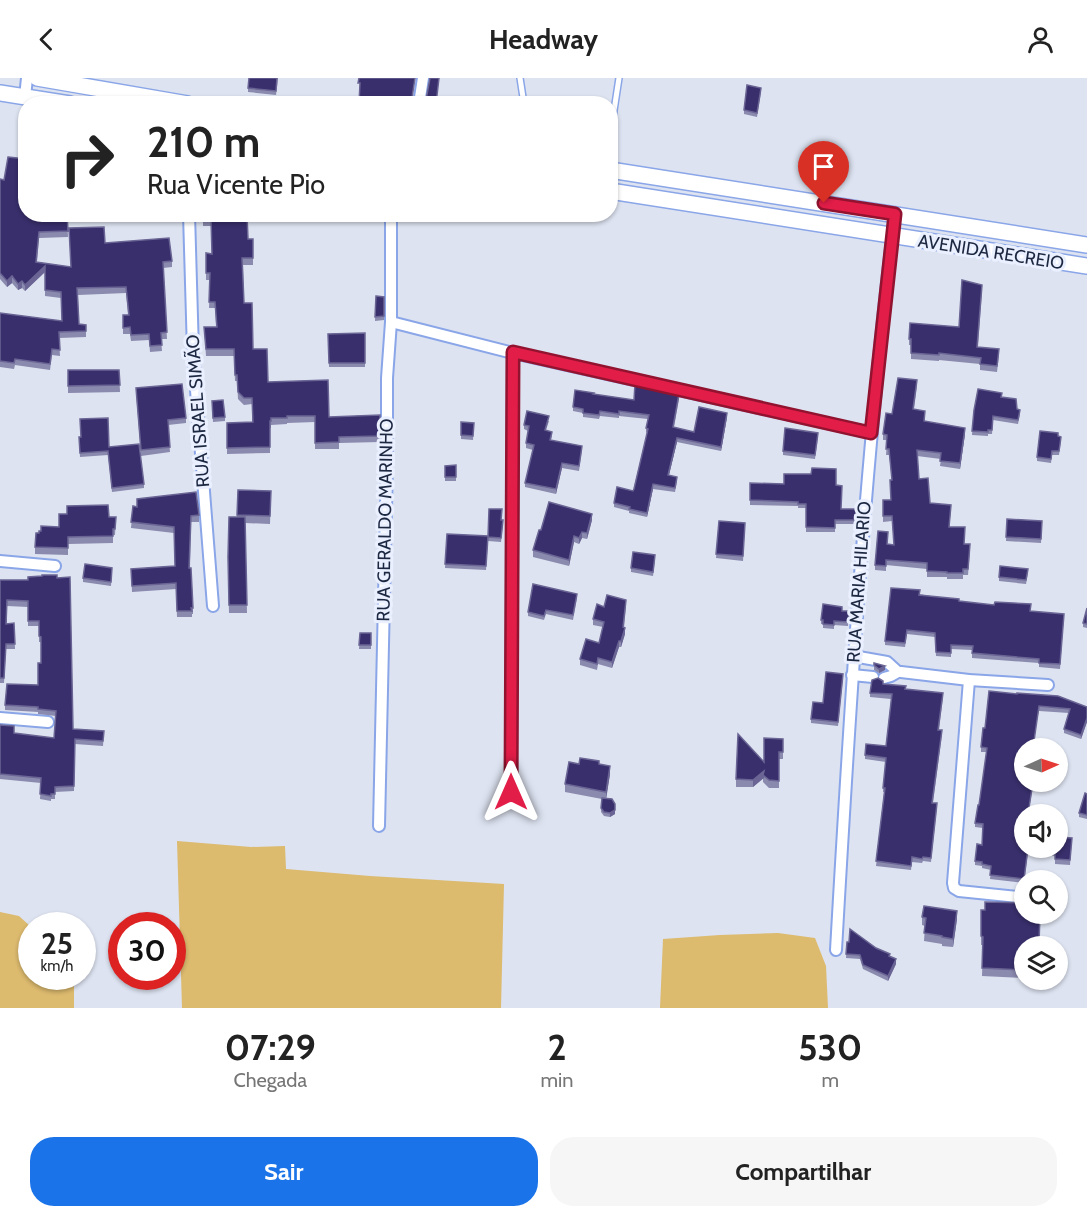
<!DOCTYPE html>
<html lang="pt">
<head>
<meta charset="utf-8">
<style>
  body { margin:0; font-family:Cabin,sans-serif; background:#f6f6f6; color:#222; height:100vh; display:flex; flex-direction:column; font-size:22px; white-space:nowrap }
  * { box-sizing:border-box; margin:0 }
  p { font-size:20px; color:#767676 }
  .icon { flex:none; width:33px; height:33px; fill:none; stroke:currentColor; stroke-width:2; stroke-linecap:round; stroke-linejoin:round }
  .map { position:relative; height:930px; overflow:hidden }
  .drawer { display:flex; flex-direction:column; background:#fff; flex:1 }
  .drawer>* { flex:none }
  .hud { position:absolute; left:18px; top:18px; width:600px; height:126px; border-radius:24px; box-shadow:0 2px 4px #0004; background:#fff; color:#222; overflow:hidden }
  .needle { width:39px; rotate:87deg }
  .fabs { position:absolute; left:1014px; top:660px; display:grid; gap:12px }
  .fabs a { display:grid; place-items:center; width:54px; height:54px; border-radius:50%; background:#fff; box-shadow:0 2px 4px #0004; font-size:30px }
  .speed { position:absolute; left:18px; top:834px; display:flex; gap:12px; font-size:30px; font-weight:700; text-align:center }
  .speed>* { display:grid; place-content:center; width:78px; height:78px; border-radius:50%; background:#fff; box-shadow:0 2px 4px #0004; line-height:1 }
  .speed small { font-size:15px; font-weight:400 }
  .speed .limit { border:9px solid #d22; background:#fff; color:#111 }
  .pin { position:absolute; display:grid; place-items:center; width:51px; height:51px; color:#fff; margin:-62px -26px; border-radius:50% 50% 50% 0; rotate:-45deg; box-shadow:0 0 6px #0007 }
  .pin .icon { rotate:45deg }
  .me { position:absolute; width:66px; margin:-33px; rotate:0deg; stroke-linejoin:round; filter:drop-shadow(0 0 4px #0008) }
  .turn { display:flex; align-items:center; gap:21px; height:126px; padding:0 30px; font-size:27px }
  .turn .icon { width:78px; height:78px; stroke-width:2.5 }
  .turn b { display:block; font-size:42px; line-height:51px }
  .eta { display:flex; justify-content:space-evenly; align-items:center; height:102px; text-align:center }
  .eta b { font-size:36px; font-weight:700; line-height:42px }
  .button { display:flex; gap:12px; margin-top:auto; padding:12px 30px }
  .button a { flex:1; height:69px; border-radius:24px; background:#1a73e8; color:#fff; font-size:24px; font-weight:700; line-height:69px; text-align:center }
  .button a+a { background:#f6f6f6; color:#222 }
  header { display:flex; justify-content:space-between; align-items:center; height:78px; padding:0 30px; background:#fff; font-size:27px; font-weight:700 }
  .map>svg:first-child { display:block }
  .green { fill:#dcba6e }
  .lines { fill:none; stroke-linecap:round; stroke-linejoin:round }
  .lane-casing { stroke:#8aa6e8; stroke-width:8 }
  .street-casing { stroke:#8aa6e8; stroke-width:14 }
  .secondary-casing { stroke:#8aa6e8; stroke-width:18 }
  .lane { stroke:#fff; stroke-width:5 }
  .street { stroke:#fff; stroke-width:10 }
  .secondary { stroke:#fff; stroke-width:15 }
  .wall { fill:#8a89ae }
  .shaded-wall { fill:#6a6594 }
  .building { fill:#382f6c; stroke:#6a6594; stroke-width:1.5 }
  .route-casing { stroke:#92132f; stroke-width:15 }
  .route { stroke:#e11d48; stroke-width:10 }
  .labels { text-anchor:middle; dominant-baseline:central; stroke-width:6; stroke-linejoin:round; paint-order:stroke }
  .street-label { font-size:18px; fill:#1c2741; stroke:#eaf0ff }
</style>
</head>
<body>
<header><svg class="icon" aria-label="back" viewBox="0 0 24 24"><path d="M15 5l-7 7 7 7"/></svg>Headway<svg class="icon" aria-label="person" viewBox="0 0 24 24"><circle cx="12" cy="8" r="4"/><path d="M4 21q1-7 8-7t8 7"/></svg></header>
<div class="map">
<svg width="1087" height="930" viewBox="0 0 1087 930">
  <rect width="100%" height="100%" fill="#dde3f1"/>
  <g class="green">
    <polygon points="177,763 251,769 285,768 286,791 370,798 504,806 501,930 182,930"/>
    <polygon points="0,834 19,838 31,849 32,898 74,899 74,930 0,930"/>
    <polygon points="778,855 815,860 826,888 828,930 660,930 663,861 720,857"/>
  </g>
  <g class="lines">
    <g class="lane-casing">
      <g id="lane">
        <polyline points="520,0 524,26"/>
        <polyline points="610,42 613,39 619,0"/>
      </g>
    </g>
    <g class="street-casing">
      <g id="street">
        <polyline points="25,19 27,0"/>
        <polyline points="419,26 423,0"/>
        <polyline points="189,136 193,274 213,528"/>
        <polyline points="391,244 513,275 871,355"/>
        <polyline points="0,483 55,488"/>
        <polyline points="853,578 887,584 898,594 901,594 969,602 1048,607"/>
        <polyline points="852,597 873,599"/>
        <polyline points="884,600 891,598 898,594"/>
        <polyline points="969,602 953,805 954,810 959,813 1018,819"/>
        <polyline points="0,640 48,644"/>
        <polyline points="511,714 513,275"/>
        <polyline points="379,748 387,385 387,300 391,244 391,136"/>
        <path d="M836 872C850 627 865 381 895 136"/>
      </g>
    </g>
    <g class="secondary-casing">
      <g id="secondary">
        <polyline points="37,0 188,26"/>
        <polyline points="0,15 70,26"/>
        <polyline points="610,92 1087,167"/>
        <polyline points="610,113 1087,188"/>
      </g>
    </g>
    <use href="#lane" class="lane"/>
    <use href="#street" class="street"/>
    <use href="#secondary" class="secondary"/>
  </g>
  <g class="wall">
    <polygon points="278,0 276,17 248,14 248,10"/>
    <polygon points="761,14 757,39 744,36 744,32"/>
    <polygon points="0,101 26,136 67,136 68,159 39,160 37,184 71,189 105,165 172,183 172,189 163,190 167,261 161,261 162,273 150,274 149,262 131,263 130,256 123,256 123,237 128,237 126,215 78,217 79,246 86,247 86,259 59,260 60,278 52,277 50,292 15,287 14,291 0,289 0,235 62,243 61,220 45,218 45,194 25,213 22,210 18,212 12,205 7,209 0,201"/>
    <polygon points="203,136 252,136 252,142 247,143 248,161 253,161 253,187 243,187 244,225 253,271 268,304 329,339 380,337 380,364 339,365 339,371 315,371 315,344 287,345 287,346 271,347 271,350 270,350 270,375 227,376 227,345 252,344 252,326 244,327 238,321 237,303 235,303 234,278 206,278 204,249 216,249 215,230 209,230 210,202 206,202 206,175 212,176 211,148 203,148"/>
    <polygon points="319,136 336,136 336,143 319,142"/>
    <polygon points="982,213 978,269 999,277 997,294 980,292 980,286 939,282 939,283 911,281 911,267 909,267 909,261 959,249"/>
    <polygon points="376,218 384,219 384,242 375,243"/>
    <polygon points="365,255 365,289 329,289 328,256"/>
    <polygon points="68,292 119,292 120,314 68,315"/>
    <polygon points="917,308 914,331 925,338 925,343 965,356 960,391 940,388 941,381 917,378 919,401 930,425 951,433 949,449 970,472 968,497 963,497 963,501 947,501 947,499 927,499 927,491 886,487 886,493 875,492 875,487 887,466 894,467 892,443 883,444 883,422 891,422 892,402 889,377 886,377 887,362 883,362 883,356 892,336"/>
    <polygon points="656,312 679,321 674,349 694,354 727,339 721,373 677,364 669,397 677,403 675,414 653,411 647,439 629,435 629,433 614,429 614,425 633,413 647,355 646,354 646,350 648,341 619,338 619,340 600,338 599,341 583,339 583,335 573,333 573,329 593,316 634,322"/>
    <polygon points="136,315 186,340 186,345 168,347 170,374 141,378"/>
    <polygon points="1002,319 1017,331 1020,336 1018,346 993,342 992,356 988,356 988,358 972,357 974,332"/>
    <polygon points="212,327 225,339 225,343 213,344"/>
    <polygon points="549,343 546,352 552,358 551,362 582,372 579,393 562,390 556,416 525,409 525,405 533,372 526,370 526,365 528,353 524,351 524,347"/>
    <polygon points="461,344 474,345 473,362 461,361"/>
    <polygon points="1058,358 1061,363 1059,377 1052,377 1051,385 1037,383 1037,379"/>
    <polygon points="79,359 109,369 144,406 144,410 112,414 108,377 80,379"/>
    <polygon points="818,359 815,381 783,377 783,373"/>
    <polygon points="456,387 456,403 445,403 445,388"/>
    <polygon points="811,396 836,407 841,431 857,431 857,446 835,446 835,454 806,454 806,430 798,430 798,428 750,427 750,405 784,406"/>
    <polygon points="238,412 271,413 270,446 245,445 247,535 229,535 228,487 237,439"/>
    <polygon points="133,428 199,437 199,444 191,444 190,490 193,530 193,536 192,536 192,539 177,539 176,511 132,514 131,491 175,488 174,455 131,450"/>
    <polygon points="109,439 116,439 115,457 113,457 113,465 68,466 68,477 35,476 35,469 39,455 59,449"/>
    <polygon points="1007,441 1042,443 1041,465 1006,463"/>
    <polygon points="501,442 503,446 501,464 488,463 486,492 445,490 447,456 488,458"/>
    <polygon points="592,442 587,461 582,460 579,466 574,464 569,488 533,479 533,472"/>
    <polygon points="719,443 745,445 743,483 716,480"/>
    <polygon points="655,482 653,498 631,494 631,490"/>
    <polygon points="112,494 111,508 83,504 83,500"/>
    <polygon points="1028,495 1026,506 999,503 999,499"/>
    <polygon points="0,502 28,502 73,651 104,653 103,668 75,666 74,713 55,714 55,721 51,721 51,723 40,721 41,705 0,701 0,647 14,655 54,660 56,638 38,636 38,634 5,632 5,627 38,607 41,585 41,564 39,564 39,548 28,548 28,529 7,528 7,546 14,545 15,571 6,571 4,605 0,605"/>
    <polygon points="919,516 959,523 1030,533 1064,536 1060,591 1039,589 1039,585 972,580 972,572 951,571 951,579 936,578 935,559 907,556 905,569 885,567 885,563"/>
    <polygon points="577,520 573,542 546,536 544,542 528,538 528,534"/>
    <polygon points="626,528 624,550 625,556 621,569 619,569 612,590 598,586 597,592 580,587 580,581 599,565 603,549 593,547 593,541 604,529"/>
    <polygon points="1087,530 1087,550 1083,549 1083,545"/>
    <polygon points="842,533 849,533 848,548 834,547 834,551 823,550 823,546 821,546 821,542"/>
    <polygon points="360,555 371,555 371,571 359,571"/>
    <polygon points="874,585 885,592 879,595 874,592"/>
    <polygon points="843,600 838,648 811,645 811,641"/>
    <polygon points="883,606 905,611 943,619 939,652 942,656 933,725 937,729 931,784 923,783 922,785 912,784 911,792 876,788 884,714 883,714 883,710 886,684 865,681 865,677 886,668 891,621 870,619 870,615"/>
    <polygon points="989,613 1087,629 1087,644 1081,661 1064,655 1064,651 1069,635 1039,633 1024,704 1051,704 1051,711 1033,709 1028,736 1024,736 1024,770 1072,760 1070,787 1055,786 1055,778 1028,774 1024,805 990,801 991,792 982,790 982,788 975,787 975,783 982,767 983,750 975,749 975,745 979,727 987,674 981,674 981,669 985,650"/>
    <polygon points="783,661 783,681 779,681 779,710 769,710 763,704 763,700 753,709 736,709 736,701 764,684"/>
    <polygon points="579,686 599,686 610,696 606,720 615,730 615,736 610,739 604,738 601,734 602,721 565,714 565,706"/>
    <polygon points="1087,716 1087,741 1079,739 1079,735"/>
    <polygon points="981,832 1024,868 1024,900 982,898 983,867 981,867"/>
    <polygon points="922,839 957,841 953,869 942,868 942,866 924,863 925,848 922,847"/>
    <polygon points="847,864 890,879 896,886 888,903 863,891 860,881 846,880"/>
  </g>
  <g class="shaded-wall">
    <polygon points="252,136 252,142 247,143 247,137"/>
    <polygon points="45,188 45,194 25,213 25,207"/>
    <polygon points="12,198 12,205 7,209 7,203"/>
    <polygon points="22,203 22,210 18,212 18,206"/>
    <polygon points="727,335 727,339 721,373 721,369"/>
    <polygon points="965,350 965,356 960,391 960,385"/>
    <polygon points="677,360 677,364 668,401 668,397"/>
    <polygon points="562,385 562,390 556,416 556,411"/>
    <polygon points="653,406 653,411 647,439 647,435"/>
    <polygon points="592,436 592,442 587,461 587,455"/>
    <polygon points="582,454 582,460 579,466 579,460"/>
    <polygon points="574,458 574,464 569,488 569,482"/>
    <polygon points="625,550 625,556 621,569 621,563"/>
    <polygon points="619,563 619,569 612,590 612,584"/>
    <polygon points="885,588 885,592 879,595 879,591"/>
    <polygon points="1087,640 1087,644 1081,661 1081,657"/>
    <polygon points="610,688 610,696 606,722 606,714"/>
    <polygon points="764,693 764,700 753,709 753,702"/>
    <polygon points="615,726 615,736 610,739 610,735"/>
    <polygon points="957,833 957,841 953,869 953,861"/>
    <polygon points="896,881 896,886 888,903 888,898"/>
  </g>
  <g class="building">
    <polygon points="249,0 277,0 276,13 248,10"/>
    <polygon points="359,0 415,0 412,20 414,26 359,26 360,5 358,5"/>
    <polygon points="430,0 439,0 436,26 425,26 426,22"/>
    <polygon points="747,7 761,10 757,35 744,32"/>
    <polygon points="8,79 26,81 26,136 67,136 68,153 39,154 36,184 71,189 69,150 104,149 105,165 169,160 172,183 163,184 167,254 161,255 162,267 150,268 149,256 131,257 130,249 123,250 123,237 129,237 126,209 77,210 79,246 86,247 86,253 59,254 60,272 52,271 50,286 15,281 14,285 0,283 0,235 62,243 61,214 45,212 45,188 25,207 22,203 18,206 12,198 7,203 0,195 0,101 4,102"/>
    <polygon points="203,136 248,136 247,137 248,161 253,161 253,180 242,180 244,225 252,225 253,271 267,271 268,304 328,302 329,339 380,337 380,358 339,359 339,364 315,365 315,338 287,338 287,340 271,340 271,343 270,343 270,369 227,370 227,345 253,344 252,320 244,320 238,314 237,297 235,297 234,271 206,271 204,249 217,249 215,224 209,224 210,195 206,195 206,175 212,176 211,141 203,141"/>
    <polygon points="319,136 336,136 336,139 319,138"/>
    <polygon points="962,202 982,207 977,269 999,271 997,288 980,286 981,280 939,275 939,277 911,275 911,261 909,261 910,245 959,249"/>
    <polygon points="376,218 384,219 384,238 375,239"/>
    <polygon points="365,255 365,285 329,285 328,256"/>
    <polygon points="68,292 119,292 120,307 68,308"/>
    <polygon points="898,300 917,302 913,331 925,333 924,343 965,350 960,385 940,383 941,375 917,372 919,401 928,400 930,425 951,427 949,449 965,449 964,466 970,466 968,491 963,491 963,495 947,495 947,494 927,493 927,485 886,482 886,488 875,487 878,453 888,454 887,466 894,467 892,438 883,438 883,422 891,422 890,402 892,402 889,371 886,371 887,357 883,356 886,335 892,336"/>
    <polygon points="182,306 186,340 168,342 170,369 141,372 136,310"/>
    <polygon points="635,306 656,310 656,312 679,316 673,349 694,354 699,329 727,335 721,369 677,360 668,397 677,399 675,410 653,406 647,435 629,431 630,429 614,425 617,409 633,413 634,411 648,351 646,350 649,337 619,333 619,336 600,333 599,337 583,335 583,331 573,329 575,312 594,315 593,316 634,322"/>
    <polygon points="978,311 1002,315 1001,319 1016,321 1017,331 1020,332 1018,342 993,338 992,352 988,352 988,354 972,353 974,332"/>
    <polygon points="223,322 225,339 213,340 212,323"/>
    <polygon points="527,333 549,338 545,352 552,354 550,362 582,368 579,388 562,385 556,411 525,405 534,367 526,365 529,348 524,347"/>
    <polygon points="108,340 109,369 139,366 144,406 112,410 108,373 80,375 79,359 81,359 80,341"/>
    <polygon points="461,344 474,345 473,358 461,357"/>
    <polygon points="785,350 818,355 815,377 783,373"/>
    <polygon points="1040,353 1058,355 1058,358 1061,359 1059,373 1052,373 1051,381 1037,379"/>
    <polygon points="456,387 456,399 445,399 445,388"/>
    <polygon points="812,390 836,391 836,407 842,408 841,431 857,431 857,442 835,442 835,450 806,449 806,426 798,426 798,424 750,422 750,405 784,406 784,396 811,396"/>
    <polygon points="238,412 271,413 270,438 237,437"/>
    <polygon points="196,414 199,437 191,438 189,490 191,490 193,530 191,530 192,533 177,533 176,505 132,508 131,491 175,488 174,449 131,444 133,428 137,429 137,421"/>
    <polygon points="549,424 592,436 587,455 582,454 579,460 574,458 569,482 533,472 539,452 541,452"/>
    <polygon points="108,427 109,439 116,439 115,451 113,451 113,458 68,459 68,470 35,469 36,455 39,455 39,453 41,453 41,448 59,449 59,436 67,436 67,428"/>
    <polygon points="489,431 502,431 501,442 503,442 501,460 488,459"/>
    <polygon points="229,439 245,439 247,527 229,527 228,479"/>
    <polygon points="1007,441 1042,443 1041,461 1006,459"/>
    <polygon points="719,443 745,445 743,478 716,476"/>
    <polygon points="447,456 488,458 486,488 445,486"/>
    <polygon points="633,474 655,477 653,494 631,490"/>
    <polygon points="85,486 112,490 111,504 83,500"/>
    <polygon points="1000,488 1028,491 1026,502 999,499"/>
    <polygon points="42,497 57,497 57,500 70,499 73,651 104,653 103,663 75,661 74,708 55,709 55,716 51,716 51,718 40,716 41,700 0,696 0,647 14,648 14,655 54,660 56,633 38,631 38,629 5,627 7,606 38,607 38,585 41,585 41,559 39,558 39,543 28,543 28,523 7,522 6,546 14,545 15,566 6,566 4,600 0,600 0,502 28,502 28,499 42,498"/>
    <polygon points="533,506 577,516 573,537 546,532 544,538 528,534"/>
    <polygon points="891,510 920,512 919,517 959,521 959,523 994,527 995,524 1031,526 1030,533 1064,536 1060,586 1039,585 1039,581 972,575 973,568 951,567 951,575 936,574 935,555 907,552 905,565 885,563"/>
    <polygon points="607,517 626,522 623,549 625,550 621,563 619,563 612,584 598,580 597,586 580,581 586,561 599,565 604,544 593,541 597,526 604,529"/>
    <polygon points="823,526 842,529 842,533 849,533 848,544 834,543 834,547 823,546 823,542 821,542"/>
    <polygon points="1087,530 1087,546 1083,545"/>
    <polygon points="360,555 371,555 371,567 359,567"/>
    <polygon points="874,585 885,588 879,591 874,587"/>
    <polygon points="826,594 843,596 838,644 811,641 813,624 823,625"/>
    <polygon points="878,600 883,603 883,606 906,608 905,611 943,615 938,652 942,652 932,725 937,725 931,780 923,779 922,781 912,779 911,788 876,783 885,710 883,710 886,680 865,677 866,666 886,668 892,616 870,615 872,602"/>
    <polygon points="989,613 1017,616 1017,615 1058,618 1087,629 1087,640 1081,657 1064,651 1070,631 1039,628 1033,670 1024,670 1024,704 1051,704 1051,706 1033,704 1028,736 1024,736 1024,770 1058,770 1058,759 1072,760 1070,782 1055,781 1055,774 1028,770 1024,801 990,797 991,788 982,786 982,784 975,783 977,766 982,767 983,746 975,745 978,727 979,727 987,670 981,669 983,650 985,650"/>
    <polygon points="738,656 764,684 764,660 783,661 783,674 779,674 779,703 769,702 763,697 764,693 753,702 736,701"/>
    <polygon points="580,680 599,683 599,686 610,688 606,714 565,706 569,684 579,686"/>
    <polygon points="1085,715 1087,716 1087,737 1079,735"/>
    <polygon points="602,720 612,721 615,726 615,732 610,735 604,734 601,730"/>
    <polygon points="985,824 1024,825 1024,836 1040,836 1039,865 1040,865 1041,868 1024,868 1024,892 982,890 983,859 981,858 981,832 985,832"/>
    <polygon points="924,828 957,833 953,861 942,859 942,858 924,855 926,840 922,839"/>
    <polygon points="850,851 876,870 890,876 889,878 896,881 888,898 863,887 860,877 846,876 847,864 849,864"/>
  </g>
  <g class="lines">
    <g class="route-casing">
      <polyline id="route" points="511,714 513,274 871,355 895,136 824,125"/>
    </g>
    <use href="#route" class="route"/>
  </g>
  <g class="labels">
    <g class="street-label">
      <text transform="translate(991 174) rotate(9)">AVENIDA RECREIO</text>
      <text transform="translate(198 333) rotate(-94)">RUA ISRAEL SIMÃO</text>
      <text transform="translate(385 442) rotate(-89)">RUA GERALDO MARINHO</text>
      <text transform="translate(859 504) rotate(-86)">RUA MARIA HILARIO</text>
    </g>
  </g>
</svg>
<div class="fabs">
<a><svg class="needle" viewBox="-14 -14 28 28"><path d="M0-13l5 13h-10z" fill="#e53935"/><path d="M0 13l5-13h-10z" fill="#767676"/></svg></a>
<a><svg class="icon" aria-label="sound" viewBox="0 0 24 24"><path d="M4 9h4l5-4v14l-5-4H4zM17 9q2 3 0 6"/></svg></a>
<a><svg class="icon" aria-label="search" viewBox="0 0 24 24"><circle cx="10" cy="10" r="6"/><path d="M15 15l6 6"/></svg></a>
<a><svg class="icon" aria-label="layers" viewBox="0 0 24 24"><path d="M12 4l9 5-9 5-9-5zM3 14l9 5 9-5"/></svg></a>
</div>
<div class="speed"><div>25<small>km/h</small></div><div class="limit">30</div></div>
<div class="pin" style="left:824px;top:125px;background:#d93025"><svg class="icon" aria-label="arrive" viewBox="0 0 24 24"><path d="M6 21V4h12l-3 4 3 4H6"/></svg></div>
<svg class="me" style="left:511px;top:714px" viewBox="-20 -20 40 40"><path d="M0-17L14 15 0 8-14 15z" fill="#e11d48" stroke="#fff" stroke-width="4"/></svg>
<div class="hud">
<div class="turn"><svg class="icon" aria-label="right" viewBox="0 0 24 24"><path d="M7 20v-9h11M14 6l5 5-5 5"/></svg><div><b>210 m</b>Rua Vicente Pio</div></div>
</div>
</div>
<section class="drawer">
<div class="eta">
<div><b>07:29</b><p>Chegada</p></div>
<div><b>2</b><p>min</p></div>
<div><b>530</b><p>m</p></div>
</div>
<div class="button"><a>Sair</a><a>Compartilhar</a></div>
</section>
</body>
</html>
